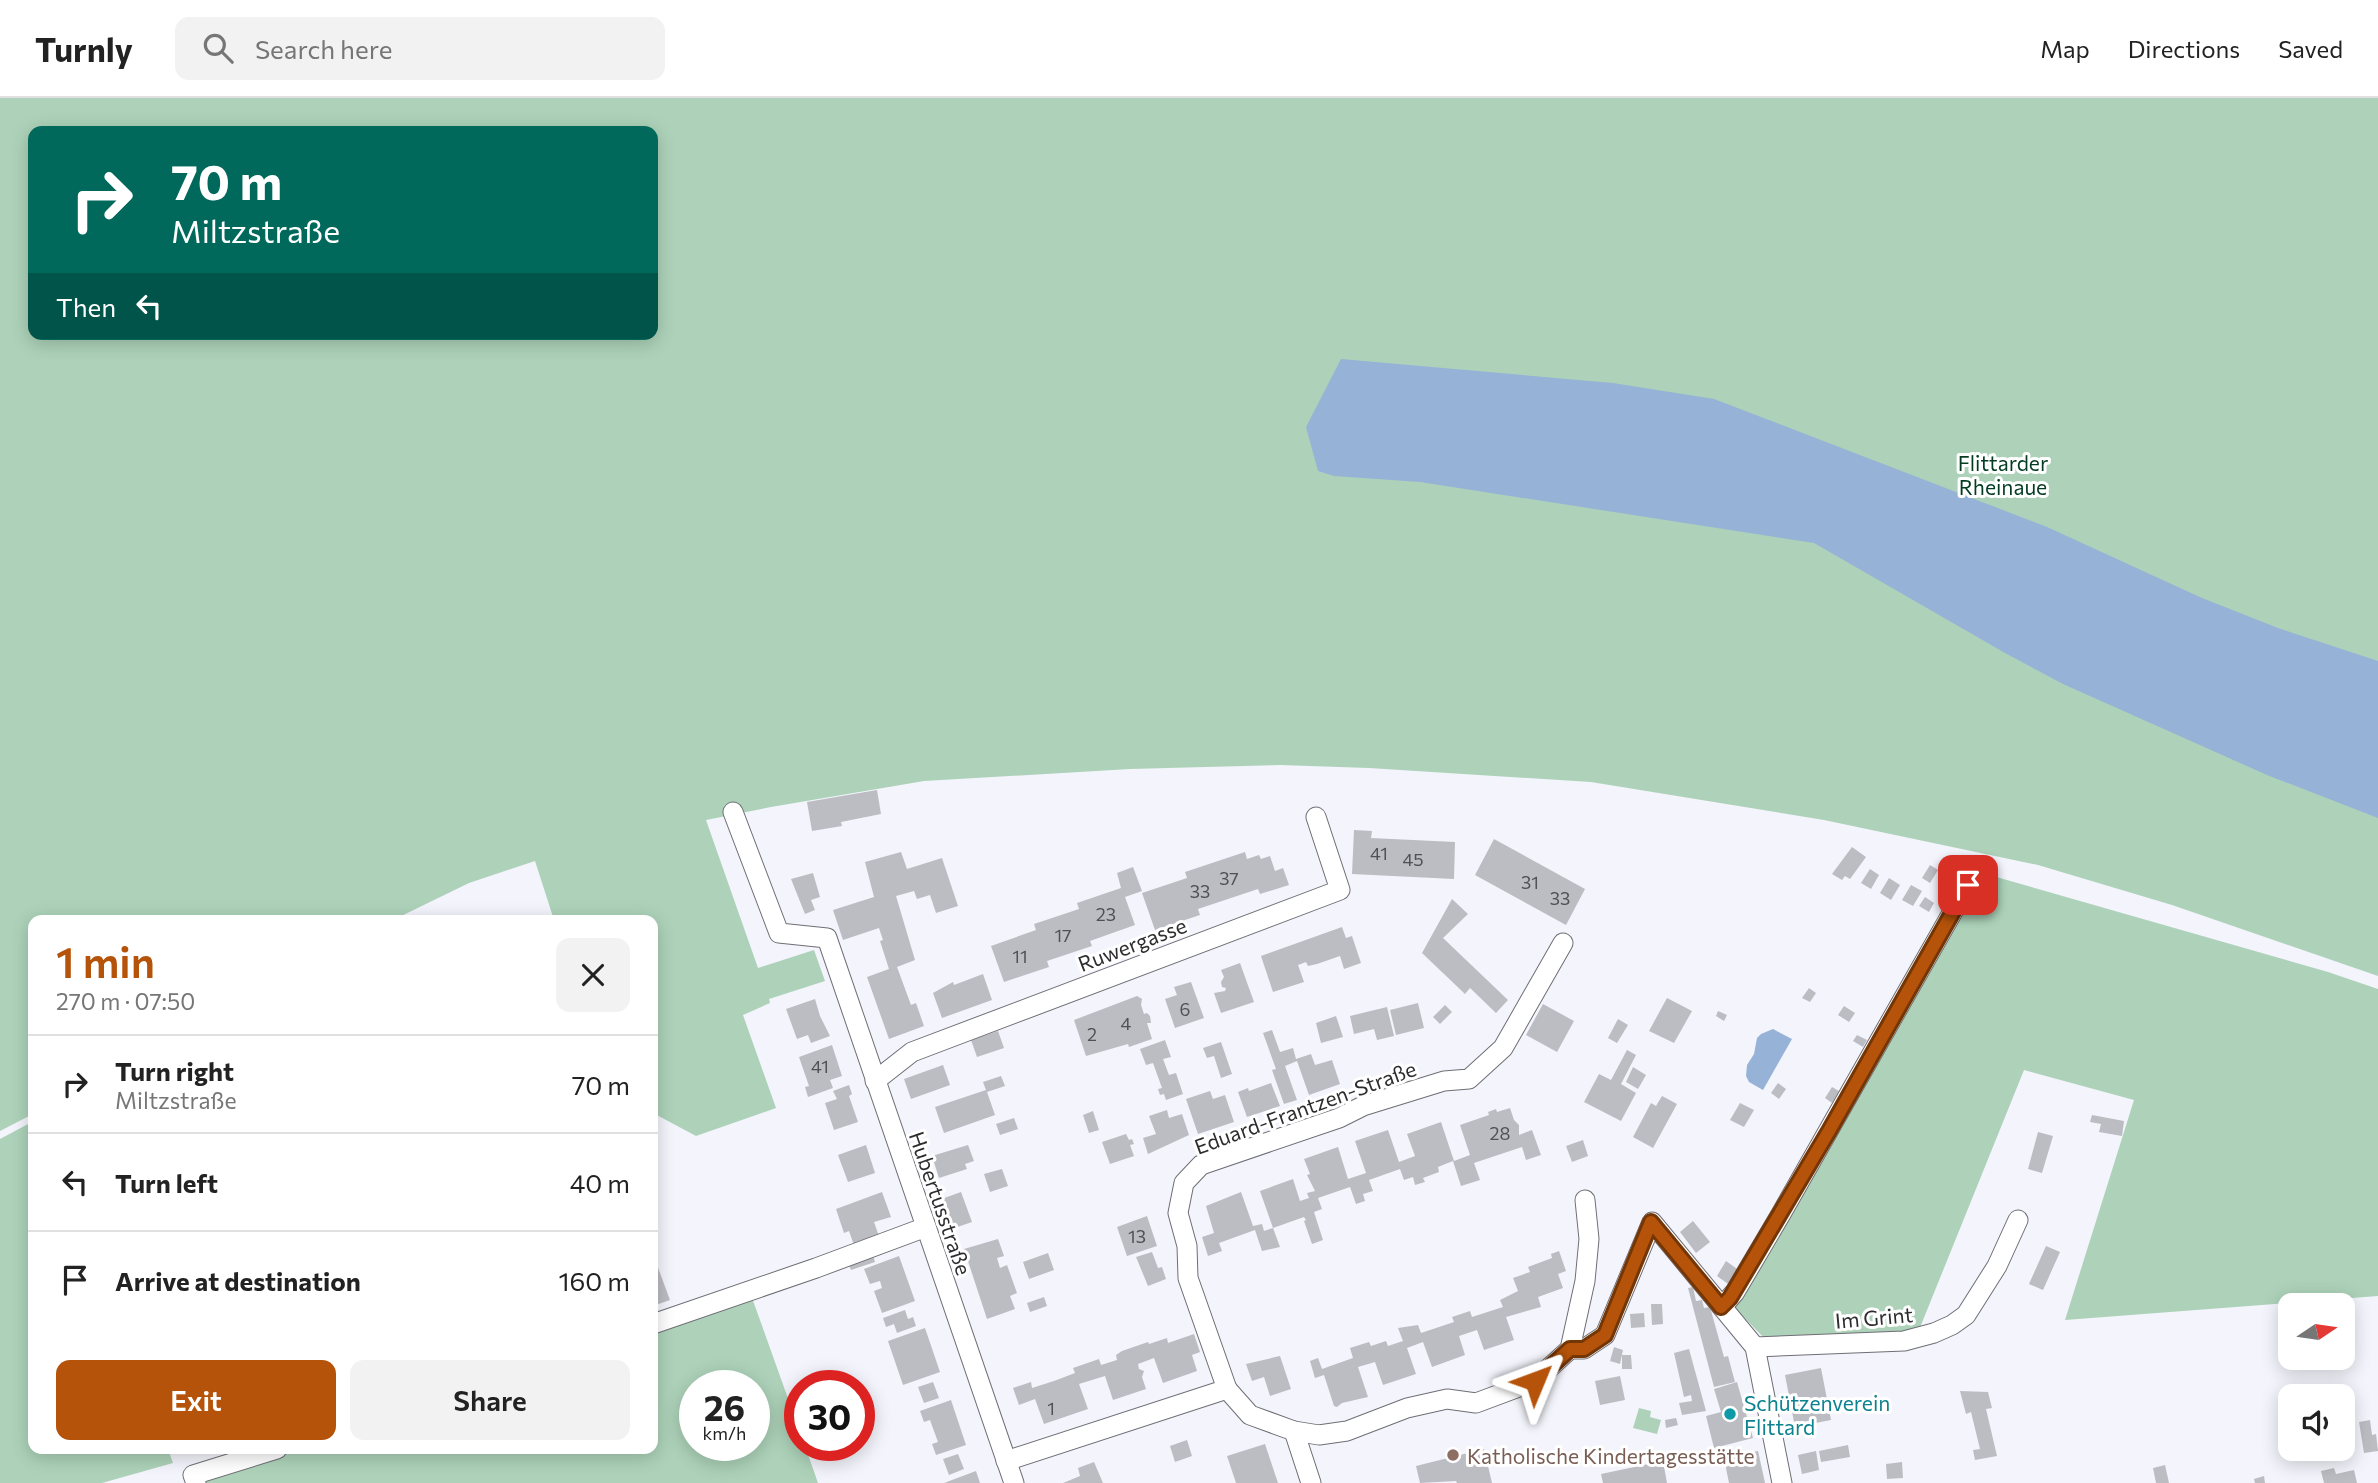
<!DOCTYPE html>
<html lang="en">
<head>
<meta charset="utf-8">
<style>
  body { margin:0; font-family:Commissioner,sans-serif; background:#f2f2f2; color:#222; height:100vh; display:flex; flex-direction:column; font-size:26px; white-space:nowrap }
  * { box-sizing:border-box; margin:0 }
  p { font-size:23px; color:#767676 }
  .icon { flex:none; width:38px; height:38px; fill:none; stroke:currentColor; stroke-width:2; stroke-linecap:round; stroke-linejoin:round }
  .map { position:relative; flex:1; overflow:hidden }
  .side { position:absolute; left:28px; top:817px; width:630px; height:539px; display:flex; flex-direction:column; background:#fff; border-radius:14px; box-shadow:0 4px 18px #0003 }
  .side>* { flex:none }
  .banner { position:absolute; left:28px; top:28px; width:630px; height:214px; border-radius:14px; box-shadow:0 4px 18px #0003; background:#00695c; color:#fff; overflow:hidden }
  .needle { width:46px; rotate:77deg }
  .buttons { position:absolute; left:2278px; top:1195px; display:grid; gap:14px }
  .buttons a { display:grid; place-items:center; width:77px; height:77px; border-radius:14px; background:#fff; box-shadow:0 4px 18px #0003; font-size:35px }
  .speed { position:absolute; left:679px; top:1272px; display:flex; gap:14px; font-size:35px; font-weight:700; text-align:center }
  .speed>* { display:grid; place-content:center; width:91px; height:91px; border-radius:50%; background:#fff; box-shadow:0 4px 18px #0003; line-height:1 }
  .speed small { font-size:18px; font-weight:400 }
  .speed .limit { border:10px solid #d22; background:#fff; color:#111 }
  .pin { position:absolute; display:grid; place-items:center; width:60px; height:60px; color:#fff; margin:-30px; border-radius:14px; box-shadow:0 4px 10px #0006 }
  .me { position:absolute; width:77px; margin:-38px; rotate:46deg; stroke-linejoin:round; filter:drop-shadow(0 0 5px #0008) }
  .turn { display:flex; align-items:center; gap:24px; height:147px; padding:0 28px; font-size:32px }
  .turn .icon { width:91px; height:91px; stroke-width:2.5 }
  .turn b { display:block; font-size:49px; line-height:60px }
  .then { display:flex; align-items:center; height:66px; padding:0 28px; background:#0003; gap:14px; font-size:26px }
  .round { display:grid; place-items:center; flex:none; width:74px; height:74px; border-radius:14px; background:#f2f2f2 }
  .summary { display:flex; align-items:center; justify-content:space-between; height:119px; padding:0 28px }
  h1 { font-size:42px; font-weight:600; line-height:52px; color:#b45309 }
  .action { display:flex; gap:14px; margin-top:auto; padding:14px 28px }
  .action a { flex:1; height:80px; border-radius:14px; background:#b45309; color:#fff; font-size:28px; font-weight:600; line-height:80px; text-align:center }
  .action a+a { background:#f2f2f2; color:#222 }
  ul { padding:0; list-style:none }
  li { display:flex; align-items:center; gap:21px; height:98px; padding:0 28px; border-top:2px solid #e0e0e0 }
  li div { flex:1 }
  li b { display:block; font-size:26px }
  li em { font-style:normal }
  header { display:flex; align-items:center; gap:42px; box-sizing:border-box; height:98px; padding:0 35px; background:#fff; border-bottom:2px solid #e0e0e0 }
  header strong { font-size:33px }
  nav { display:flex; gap:38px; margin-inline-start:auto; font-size:24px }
  .search { width:490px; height:63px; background:#f2f2f2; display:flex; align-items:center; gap:18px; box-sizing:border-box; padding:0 24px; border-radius:14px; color:#767676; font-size:26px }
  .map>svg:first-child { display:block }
  .green { fill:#add2b9; fill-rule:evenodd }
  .water { fill:#96b2d7 }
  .building { fill:#bcbcc3 }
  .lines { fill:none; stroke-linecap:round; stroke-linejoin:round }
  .minor-casing { stroke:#6e6e75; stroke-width:21 }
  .minor { stroke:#fff; stroke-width:19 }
  .route-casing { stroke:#753606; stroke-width:18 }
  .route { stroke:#b45309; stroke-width:12 }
  .culture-dot { fill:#0f9aa8; stroke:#fff; stroke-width:2.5 }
  .education-dot { fill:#8d6e63; stroke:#fff; stroke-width:2.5 }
  .labels { text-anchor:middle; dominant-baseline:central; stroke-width:6; stroke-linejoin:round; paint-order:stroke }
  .number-label { font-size:18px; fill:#515154 }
  .park-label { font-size:21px; fill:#033c21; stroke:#fff }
  .street-label { font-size:21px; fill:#2d2d2f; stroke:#fff }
  .culture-label { font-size:21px; fill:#0d838f; stroke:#fff; text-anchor:start }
  .education-label { font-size:21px; fill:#785e54; stroke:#fff; text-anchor:start }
</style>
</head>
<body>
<header>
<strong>Turnly</strong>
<div class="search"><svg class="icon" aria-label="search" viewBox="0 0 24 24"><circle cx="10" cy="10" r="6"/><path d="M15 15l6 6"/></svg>Search here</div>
<nav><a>Map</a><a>Directions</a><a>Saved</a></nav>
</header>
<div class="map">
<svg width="2378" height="1385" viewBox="0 0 2378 1385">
  <rect width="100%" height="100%" fill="#f4f4fc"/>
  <g class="green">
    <path d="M0 0H2378V878L2172 807 2038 767 1824 722 1591 684 1369 670 1280 667 1130 671 924 683 771 709 706 722 758 870 814 852 825 883 769 901 770 905 743 917 776 1010 696 1038 653 1015V822H554L535 763 469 785 393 822H33V1016L0 1033ZM33 33H653V236H33Z"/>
    <polygon points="1979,774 2328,874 2378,891 2378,1198 2065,1222 2134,1002 2024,972 1919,1232 1768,1244 1728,1203"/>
    <polygon points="30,1025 33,1030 33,1351 168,1351 173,1365 102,1385 0,1385 0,1041"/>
    <path d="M751 1197 800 1334V1348H805L818 1385H203L202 1382 293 1351H653V1230ZM695 1288H754V1348H695Z"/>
    <polygon points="1639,1310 1651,1313 1650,1319 1661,1322 1657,1336 1633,1330"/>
  </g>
  <g class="water">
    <polygon points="1341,261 1613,285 1714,301 2047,429 2202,500 2278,530 2378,563 2378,720 2267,677 2063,586 2005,555 1814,445 1420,384 1334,378 1318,373 1306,329"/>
    <polygon points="1773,931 1792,941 1763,992 1749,984 1746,978 1747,967 1754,956 1757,940 1761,936"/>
  </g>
  <g class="building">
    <polygon points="877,692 881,716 841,724 842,728 812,733 807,704"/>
    <polygon points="1354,732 1372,733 1371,740 1455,744 1454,781 1352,776"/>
    <polygon points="1494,741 1585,791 1566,827 1475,777"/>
    <polygon points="1852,749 1866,759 1850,781 1845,778 1842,782 1832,776"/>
    <polygon points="901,754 907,771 942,760 958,808 936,815 930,797 917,801 914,793 896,798 915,862 897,869 911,907 916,905 924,928 889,941 867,879 889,871 880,843 883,842 879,830 843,842 833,812 874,799 865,764"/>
    <polygon points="1245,754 1247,761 1259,757 1261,761 1270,758 1275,773 1283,770 1289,787 1260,796 1258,791 1198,811 1200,817 1155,832 1142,795 1187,780 1185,774"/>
    <polygon points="1930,767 1938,772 1930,785 1922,780"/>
    <polygon points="1133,769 1142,793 1125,799 1135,827 1090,843 1092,848 1047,863 1049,869 1004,884 991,848 1036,832 1034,826 1079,811 1077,805 1121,790 1117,775"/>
    <polygon points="1870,771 1879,777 1871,791 1861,785"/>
    <polygon points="813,775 820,799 811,802 815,812 805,816 791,781"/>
    <polygon points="1889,780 1900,787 1891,802 1880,795"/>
    <polygon points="1911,787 1922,793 1913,808 1902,802"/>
    <polygon points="1925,799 1934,805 1929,814 1919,808"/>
    <polygon points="1452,801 1468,816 1443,840 1508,902 1496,915 1470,890 1465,896 1422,855"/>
    <polygon points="1342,829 1346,840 1352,838 1361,865 1344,871 1340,858 1317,866 1308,868 1306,864 1298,867 1304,884 1273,894 1261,858"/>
    <polygon points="1240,865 1254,904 1221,915 1214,895 1225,893 1226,890 1222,889 1221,884 1224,879 1221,872"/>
    <polygon points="983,876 992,902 942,920 933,895 953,884 954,887"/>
    <polygon points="1191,884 1204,920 1175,930 1165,901 1177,897 1174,889"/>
    <polygon points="1809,890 1816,895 1810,904 1802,900"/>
    <polygon points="1137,898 1142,901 1141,907 1144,916 1147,915 1150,918 1151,925 1147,925 1152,941 1129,949 1128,946 1086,958 1074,922"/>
    <polygon points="1667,900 1692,913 1674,945 1649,933"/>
    <polygon points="815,901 820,918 830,938 811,945 808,937 797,941 786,911"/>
    <polygon points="1418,905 1424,930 1396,937 1390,912"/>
    <polygon points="1543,906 1574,923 1557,954 1526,937"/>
    <polygon points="1445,907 1452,914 1440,926 1433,919"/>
    <polygon points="1844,908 1855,915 1849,924 1838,917"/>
    <polygon points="1387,909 1394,938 1377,942 1374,931 1354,936 1350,918"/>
    <polygon points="1718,913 1727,917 1724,923 1716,918"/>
    <polygon points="1336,918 1343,939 1321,945 1316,925"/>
    <polygon points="1618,921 1628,927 1617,945 1608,940"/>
    <polygon points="1272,932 1280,954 1293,950 1296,961 1311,956 1315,967 1332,962 1340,986 1309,997 1297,963 1285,968 1297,1002 1284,1006 1272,972 1276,971 1263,935"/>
    <polygon points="998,933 1004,950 977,959 971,942"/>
    <polygon points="1857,937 1867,942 1863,949 1853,943"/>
    <polygon points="1165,942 1171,959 1163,961 1169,977 1176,975 1183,996 1166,1002 1164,996 1160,997 1158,991 1162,990 1153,965 1146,967 1140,951"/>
    <polygon points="1221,944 1232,976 1221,980 1214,958 1207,960 1203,950"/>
    <polygon points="832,947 842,978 830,982 833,990 808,999 805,989 809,988 799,959"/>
    <polygon points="1627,952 1636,957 1621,986 1636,995 1621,1023 1584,1004 1599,976 1611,982"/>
    <polygon points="943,967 950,987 911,1001 904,981"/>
    <polygon points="1633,969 1646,977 1638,991 1626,984"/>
    <polygon points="1001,978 1005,988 987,994 995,1017 944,1035 935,1009 986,992 983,984"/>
    <polygon points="1271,985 1280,1008 1247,1019 1238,994 1248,990 1249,993"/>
    <polygon points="1778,985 1786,991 1779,1001 1771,995"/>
    <polygon points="849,987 852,996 849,998 858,1024 834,1032 825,1005 837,1001 833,993"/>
    <polygon points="1832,989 1839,993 1832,1005 1825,1000"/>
    <polygon points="1210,993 1213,1001 1225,997 1234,1024 1198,1036 1186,1001"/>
    <polygon points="1662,998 1677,1006 1653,1050 1633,1039 1651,1005 1656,1008"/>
    <polygon points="1740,1005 1754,1012 1744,1029 1730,1022"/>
    <polygon points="1510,1010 1514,1022 1519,1027 1519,1037 1532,1032 1541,1057 1526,1062 1522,1049 1474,1065 1480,1082 1461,1088 1453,1063 1438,1069 1439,1074 1423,1080 1425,1084 1415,1087 1413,1079 1404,1082 1400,1071 1369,1082 1373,1093 1363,1096 1365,1103 1356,1106 1350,1089 1318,1100 1322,1111 1314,1114 1323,1142 1312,1146 1304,1123 1306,1122 1304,1119 1273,1130 1260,1093 1293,1081 1300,1103 1309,1100 1307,1095 1315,1093 1307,1077 1310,1076 1304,1061 1338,1049 1348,1081 1366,1075 1355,1043 1388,1032 1399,1064 1415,1058 1407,1036 1441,1024 1454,1063 1470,1057 1460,1027 1489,1017 1488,1014 1496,1011 1497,1014"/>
    <polygon points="1167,1012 1169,1020 1182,1016 1189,1037 1148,1056 1143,1040 1156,1036 1149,1018"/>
    <polygon points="1093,1013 1099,1032 1089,1035 1083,1017"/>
    <polygon points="2092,1017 2124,1023 2122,1038 2099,1034 2101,1026 2090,1024"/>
    <polygon points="1014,1020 1018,1031 1000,1037 996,1026"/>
    <polygon points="2038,1034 2053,1038 2042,1075 2028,1071"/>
    <polygon points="1126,1036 1129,1042 1132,1041 1134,1046 1130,1047 1134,1058 1110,1066 1102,1044"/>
    <polygon points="1583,1042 1588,1058 1572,1064 1566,1048"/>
    <polygon points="866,1047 875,1075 848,1084 838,1057"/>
    <polygon points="968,1047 974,1063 965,1066 967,1071 939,1080 932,1058"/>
    <polygon points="1002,1071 1008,1088 990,1094 984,1076"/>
    <polygon points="882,1094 891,1119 874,1124 880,1141 855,1150 849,1133 844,1135 836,1111"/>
    <polygon points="961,1094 972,1124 943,1134 933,1104"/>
    <polygon points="1241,1094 1253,1128 1262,1126 1264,1133 1273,1130 1280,1149 1262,1153 1255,1132 1219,1145 1222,1153 1208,1158 1202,1139 1214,1135 1206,1108"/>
    <polygon points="1147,1118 1157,1148 1127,1158 1117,1129"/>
    <polygon points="1693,1123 1710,1144 1696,1155 1680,1134"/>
    <polygon points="998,1141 1004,1158 997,1160 1000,1170 1007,1167 1017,1195 1010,1198 1015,1211 987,1221 964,1151"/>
    <polygon points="2046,1148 2060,1154 2043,1192 2029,1186"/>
    <polygon points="1559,1153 1566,1173 1558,1176 1563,1190 1538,1199 1541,1209 1506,1219 1514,1242 1484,1252 1477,1232 1459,1238 1465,1257 1432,1269 1423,1244 1407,1250 1416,1276 1383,1287 1375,1264 1358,1269 1368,1299 1342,1305 1337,1309 1334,1308 1324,1277 1315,1280 1310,1263 1318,1260 1322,1271 1353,1260 1350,1250 1369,1244 1371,1248 1386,1243 1388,1248 1403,1243 1398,1230 1418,1227 1421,1235 1454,1224 1452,1219 1470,1213 1472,1219 1503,1209 1500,1202 1518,1193 1513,1180 1530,1174 1528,1169 1552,1160 1551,1156"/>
    <polygon points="872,1154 875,1164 851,1172 847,1162"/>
    <polygon points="1152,1154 1158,1170 1162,1169 1166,1181 1148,1188 1136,1159"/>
    <polygon points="1048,1155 1054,1172 1029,1181 1023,1164"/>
    <polygon points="653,1156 670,1202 653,1208"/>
    <polygon points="899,1158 915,1203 882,1215 874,1193 882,1190 880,1183 870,1186 864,1171"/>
    <polygon points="1726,1163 1740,1173 1731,1188 1717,1178"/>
    <polygon points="1693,1189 1696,1203 1702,1202 1704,1210 1710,1209 1724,1259 1728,1258 1735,1284 1714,1289 1688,1190"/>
    <polygon points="1044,1199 1047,1208 1030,1214 1027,1205"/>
    <polygon points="1651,1206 1662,1206 1663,1226 1652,1227"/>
    <polygon points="905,1212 908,1221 913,1219 916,1228 897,1235 894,1226 886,1229 883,1220"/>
    <polygon points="1644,1215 1645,1229 1631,1230 1630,1216"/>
    <polygon points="925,1230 940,1274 903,1287 888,1243"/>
    <polygon points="1194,1236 1200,1254 1192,1257 1197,1273 1163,1285 1154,1260 1138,1266 1139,1271 1144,1273 1142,1279 1146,1291 1113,1302 1105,1278 1079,1286 1088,1311 1044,1326 1035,1301 1019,1307 1013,1290 1031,1284 1032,1290 1054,1283 1075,1275 1073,1270 1099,1261 1101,1267 1117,1262 1116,1257 1122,1253 1148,1244 1149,1246 1167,1240 1168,1245"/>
    <polygon points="1614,1249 1623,1252 1620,1266 1610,1263"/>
    <polygon points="1689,1251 1706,1313 1682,1317 1679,1305 1692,1303 1691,1297 1684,1299 1674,1255"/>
    <polygon points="1622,1257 1631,1257 1632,1271 1622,1271"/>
    <polygon points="1280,1258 1291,1291 1270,1298 1264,1279 1252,1283 1246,1266"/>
    <polygon points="1821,1270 1831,1322 1795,1329 1785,1277"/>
    <polygon points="1620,1278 1625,1302 1600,1307 1595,1283"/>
    <polygon points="933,1284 939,1300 924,1305 918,1289"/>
    <polygon points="1737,1284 1753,1340 1714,1350 1706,1318 1721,1314 1714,1291"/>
    <polygon points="1960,1293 1988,1294 1992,1310 1986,1311 1997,1358 1975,1362 1973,1352 1980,1351 1971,1314 1966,1316"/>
    <polygon points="951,1302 966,1347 936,1357 932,1346 938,1344 930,1322 924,1324 920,1313"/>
    <polygon points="1676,1320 1678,1327 1666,1330 1665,1322"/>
    <polygon points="2370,1322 2372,1337 2376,1336 2378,1353 2364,1355 2359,1324"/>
    <polygon points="1187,1342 1192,1358 1175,1364 1170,1348"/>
    <polygon points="1265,1346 1278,1385 1236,1385 1227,1358"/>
    <polygon points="1848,1347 1850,1359 1821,1364 1819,1353"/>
    <polygon points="1484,1351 1492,1385 1457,1385 1456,1383 1420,1385 1416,1368"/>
    <polygon points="1758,1353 1765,1385 1729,1385 1724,1360"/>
    <polygon points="1816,1353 1819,1372 1802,1376 1798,1357"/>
    <polygon points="958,1356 964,1371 949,1377 943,1361"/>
    <polygon points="1663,1363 1667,1385 1603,1385 1601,1376"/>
    <polygon points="1094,1364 1103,1385 1063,1385 1080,1378 1078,1370"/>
    <polygon points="1902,1364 1903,1380 1887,1381 1886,1366"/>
    <polygon points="2165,1367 2169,1385 2156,1385 2153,1370"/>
    <polygon points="2334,1370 2336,1376 2354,1372 2357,1385 2324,1385 2321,1373"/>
    <polygon points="976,1373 980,1385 944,1385"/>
    <polygon points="2264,1378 2265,1385 2255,1385 2254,1381"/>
  </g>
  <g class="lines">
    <g class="minor-casing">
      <g id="minor">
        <polyline points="733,714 779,835 827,840 1014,1385"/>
        <polyline points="875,983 912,954 1340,792 1316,719"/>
        <polyline points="1722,1209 1735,1194 1781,1116 1968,787"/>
        <polyline points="653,1226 816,1170 926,1129"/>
        <polyline points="1755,1249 1904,1243 1934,1235 1952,1227 1966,1217 1997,1168 2018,1122"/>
        <polyline points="1570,1251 1584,1251 1605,1237 1652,1124 1755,1249 1782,1385"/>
        <polyline points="1227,1291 1250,1317 1294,1333 1319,1337 1347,1333 1407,1310 1447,1301 1476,1305 1535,1283 1570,1251 1585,1183 1589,1141 1585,1102"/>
        <polyline points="1294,1333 1311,1385"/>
        <polyline points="1006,1363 1227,1291 1188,1180 1187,1148 1178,1115 1184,1085 1201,1067 1339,1020 1363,1008 1444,983 1469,981 1503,950 1563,845"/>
        <polyline points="196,1385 193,1377 277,1351"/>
      </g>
    </g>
    <use href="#minor" class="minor"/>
  </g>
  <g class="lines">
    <g class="route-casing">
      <polyline id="route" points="1535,1283 1570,1251 1584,1251 1605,1237 1651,1124 1721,1209 1730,1200 1829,1033 1968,787"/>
    </g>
    <use href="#route" class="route"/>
  </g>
  <circle class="culture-dot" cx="1730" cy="1316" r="7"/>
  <circle class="education-dot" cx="1453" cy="1357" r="7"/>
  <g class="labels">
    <g class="number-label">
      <text x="1379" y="755">41</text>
      <text x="1413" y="761">45</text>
      <text x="1229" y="780">37</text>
      <text x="1530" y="784">31</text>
      <text x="1200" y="793">33</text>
      <text x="1560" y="800">33</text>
      <text x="1106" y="816">23</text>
      <text x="1063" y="837">17</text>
      <text x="1020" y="858">11</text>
      <text x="1185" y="911">6</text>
      <text x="1126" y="925">4</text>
      <text x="1092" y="936">2</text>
      <text x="820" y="968">41</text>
      <text x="1500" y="1035">28</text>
      <text x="1137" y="1138">13</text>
      <text x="1051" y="1310">1</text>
    </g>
    <g class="park-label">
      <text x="2003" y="364">Flittarder<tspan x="2003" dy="24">Rheinaue</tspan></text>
    </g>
    <g class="street-label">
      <text transform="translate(1132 846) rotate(-21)">Ruwergasse</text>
      <text transform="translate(1305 1009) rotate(-20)">Eduard-Frantzen-Straße</text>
      <text transform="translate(941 1105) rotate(71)">Hubertusstraße</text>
      <text transform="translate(1874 1219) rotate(-5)">Im Grint</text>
    </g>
    <g class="culture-label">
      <text x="1744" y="1304">Schützenverein<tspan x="1744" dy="24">Flittard</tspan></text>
    </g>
    <g class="education-label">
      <text x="1467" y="1357">Katholische Kindertagesstätte</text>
    </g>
  </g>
</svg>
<div class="buttons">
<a><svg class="needle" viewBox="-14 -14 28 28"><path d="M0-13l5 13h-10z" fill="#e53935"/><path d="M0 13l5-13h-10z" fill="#767676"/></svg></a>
<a><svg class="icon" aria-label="sound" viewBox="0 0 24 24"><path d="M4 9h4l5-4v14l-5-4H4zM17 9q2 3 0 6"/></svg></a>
</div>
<div class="speed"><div>26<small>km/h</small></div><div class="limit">30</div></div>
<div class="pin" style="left:1968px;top:787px;background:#d93025"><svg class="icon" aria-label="arrive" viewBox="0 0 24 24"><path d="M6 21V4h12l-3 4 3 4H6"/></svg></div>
<svg class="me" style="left:1535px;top:1283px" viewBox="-20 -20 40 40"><path d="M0-17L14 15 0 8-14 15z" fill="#b45309" stroke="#fff" stroke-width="4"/></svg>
<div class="banner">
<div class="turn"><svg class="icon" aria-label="right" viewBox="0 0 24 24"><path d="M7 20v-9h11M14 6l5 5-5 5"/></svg><div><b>70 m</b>Miltzstraße</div></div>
<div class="then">Then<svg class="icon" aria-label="left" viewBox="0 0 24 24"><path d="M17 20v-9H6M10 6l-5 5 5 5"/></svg></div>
</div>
<section class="side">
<div class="summary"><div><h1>1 min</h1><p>270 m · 07:50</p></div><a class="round"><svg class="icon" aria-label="close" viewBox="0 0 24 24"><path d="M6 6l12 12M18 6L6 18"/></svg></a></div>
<ul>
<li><svg class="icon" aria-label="right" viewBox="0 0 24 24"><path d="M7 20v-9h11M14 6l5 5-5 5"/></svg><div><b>Turn right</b><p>Miltzstraße</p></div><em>70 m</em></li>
<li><svg class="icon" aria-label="left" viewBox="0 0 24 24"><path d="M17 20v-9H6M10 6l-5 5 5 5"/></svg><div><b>Turn left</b></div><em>40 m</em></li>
<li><svg class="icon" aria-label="arrive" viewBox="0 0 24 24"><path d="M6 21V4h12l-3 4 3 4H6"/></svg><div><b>Arrive at destination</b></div><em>160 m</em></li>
</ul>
<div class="action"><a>Exit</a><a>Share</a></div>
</section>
</div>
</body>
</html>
